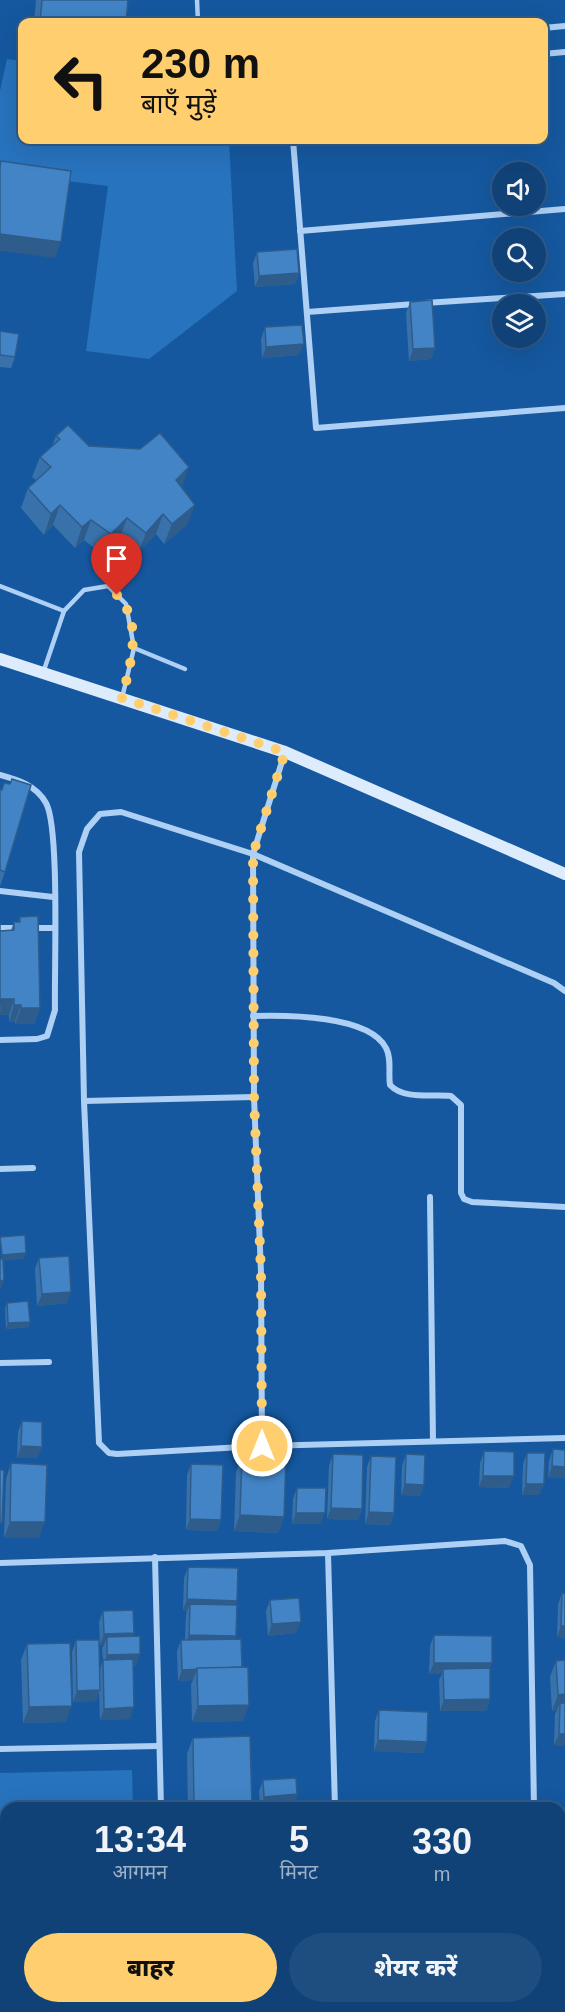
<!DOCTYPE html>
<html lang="hi">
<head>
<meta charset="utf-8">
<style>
  body { margin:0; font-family:Helvetica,"Noto Sans Devanagari",sans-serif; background:#1e4d7f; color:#f1f3f6; height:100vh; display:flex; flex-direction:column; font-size:22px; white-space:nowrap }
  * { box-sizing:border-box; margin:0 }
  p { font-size:20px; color:#9cb0c6 }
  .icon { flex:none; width:33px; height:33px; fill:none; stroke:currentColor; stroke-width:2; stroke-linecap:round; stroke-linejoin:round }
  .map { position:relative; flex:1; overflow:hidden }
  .panel { position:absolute; left:0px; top:1802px; width:566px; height:212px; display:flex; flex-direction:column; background:#104277; border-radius:18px 18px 0 0; box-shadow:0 6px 24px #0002,0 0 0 2px #305b89 }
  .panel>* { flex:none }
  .top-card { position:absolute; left:18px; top:18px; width:530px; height:126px; border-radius:12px; box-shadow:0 6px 24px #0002,0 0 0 2px #305b89; background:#ffce6f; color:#111; overflow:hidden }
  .buttons { position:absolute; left:492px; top:162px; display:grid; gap:12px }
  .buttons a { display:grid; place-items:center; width:54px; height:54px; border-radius:50%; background:#104277; box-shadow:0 6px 24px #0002,0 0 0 2px #305b89; font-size:30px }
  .pin { position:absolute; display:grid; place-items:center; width:51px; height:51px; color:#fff; margin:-62px -26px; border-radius:50% 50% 50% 0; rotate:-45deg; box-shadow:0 0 6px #0007 }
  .pin .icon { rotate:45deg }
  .me { position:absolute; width:66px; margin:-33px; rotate:0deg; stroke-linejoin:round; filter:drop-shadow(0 0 4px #0008) }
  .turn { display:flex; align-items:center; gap:21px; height:126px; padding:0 24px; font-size:27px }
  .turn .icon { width:78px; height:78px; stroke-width:2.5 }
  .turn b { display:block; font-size:42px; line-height:51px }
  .eta { display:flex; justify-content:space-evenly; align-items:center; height:102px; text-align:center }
  .eta b { font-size:36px; font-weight:800; line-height:42px }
  .action { display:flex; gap:12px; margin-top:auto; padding:12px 24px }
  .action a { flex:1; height:69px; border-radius:36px; background:#ffce6f; color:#111; font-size:24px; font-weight:800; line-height:69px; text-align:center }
  .action a+a { background:#1e4d7f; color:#f1f3f6 }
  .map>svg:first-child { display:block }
  .green { fill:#2873bd }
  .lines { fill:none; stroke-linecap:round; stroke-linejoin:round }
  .lane { stroke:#add0f4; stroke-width:4.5 }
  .street { stroke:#add0f4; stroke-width:6 }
  .secondary { stroke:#dcecfd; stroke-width:12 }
  .wall { fill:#3972aa }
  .shaded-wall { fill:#2e5c8b }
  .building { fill:#4284c6; stroke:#2e5c8b; stroke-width:1.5 }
  .route { stroke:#ffce6f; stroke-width:10; stroke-dasharray:0 18 }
</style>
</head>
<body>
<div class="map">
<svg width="565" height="2012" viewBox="0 0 565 2012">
  <rect width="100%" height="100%" fill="#15589f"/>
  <g class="green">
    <polygon points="7,59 22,61 22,140 229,140 237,291 149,359 86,351 108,186 0,173 0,91"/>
    <polygon points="132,1770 133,1807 6,1808 6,2007 100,2007 0,2009 0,1773"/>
  </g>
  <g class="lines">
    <g class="lane">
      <polyline points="197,0 198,22"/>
      <polyline points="0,586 64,611"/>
      <polyline points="134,648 185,669"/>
      <polyline points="43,673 64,611 84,590 108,586 126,604 134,648 122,698"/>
    </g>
    <g class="street">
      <polyline points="543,28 565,26"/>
      <polyline points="543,54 565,52"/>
      <polyline points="293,140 316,428 565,408"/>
      <polyline points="300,231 565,209"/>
      <polyline points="425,303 565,294"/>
      <polyline points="307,312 415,304"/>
      <path d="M0 775C18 780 36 785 46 803 60 828 54 972 55 1010L47 1036 37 1039 0 1040"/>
      <polyline points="0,891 53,897"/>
      <polyline points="0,928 17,928"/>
      <polyline points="30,928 54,928"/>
      <polyline points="565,991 554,983 253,854 121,812 100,814 87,829 79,852 84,1101 99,1443 109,1453 117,1454 262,1446 565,1438"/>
      <path d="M253 1016C286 1015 369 1015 386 1048 392 1059 388 1073 390 1085 404 1100 432 1094 451 1096L461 1105V1193L464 1199 472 1202 565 1207"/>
      <polyline points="84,1101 254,1097"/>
      <polyline points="0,1169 33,1168"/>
      <polyline points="430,1197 433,1441"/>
      <polyline points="0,1363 49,1362"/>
      <polyline points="262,1446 261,1273 254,1097 253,854 285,752"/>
      <polyline points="328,1553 335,1808"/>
      <polyline points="155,1557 161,1808"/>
      <polyline points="0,1563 328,1553 505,1541 521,1546 530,1565 534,1808"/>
      <polyline points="0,1749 159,1746"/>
      <polyline points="166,2007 167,2012"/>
      <polyline points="341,2007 341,2012"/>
      <polyline points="537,2007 537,2012"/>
    </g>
    <polyline class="secondary" points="0,659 285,752 565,874"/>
  </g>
  <g class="wall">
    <polygon points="36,0 128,0 126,22 34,22"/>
    <polygon points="257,252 299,273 295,284 255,287 253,263"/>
    <polygon points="410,302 435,348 431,359 409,361 406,313"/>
    <polygon points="265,327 299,355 262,358 261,339"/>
    <polygon points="0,331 15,357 11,368 0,367"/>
    <polygon points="56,436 89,446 182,488 187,525 164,544 156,534 138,553 120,538 103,555 84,540 75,548 53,525 44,535 21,508 28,488 36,480 32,477 40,457 52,446"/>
    <polygon points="0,789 5,872 0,886"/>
    <polygon points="20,917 40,1008 34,1024 15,1024 15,1021 9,1022 9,1015 0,1015 0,923 0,931 11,930 14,922 18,922"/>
    <polygon points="39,1258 67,1303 37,1306 35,1269"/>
    <polygon points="7,1303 30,1322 28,1327 6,1329 5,1308"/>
    <polygon points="22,1421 42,1447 37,1458 17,1458 18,1432"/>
    <polygon points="553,1449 565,1450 548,1478 549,1461"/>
    <polygon points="484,1451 509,1488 479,1487 480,1463"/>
    <polygon points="527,1453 544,1484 539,1495 522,1495 523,1464"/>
    <polygon points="333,1454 362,1509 358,1520 327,1519 329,1466"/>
    <polygon points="406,1454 424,1485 420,1496 401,1495 402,1466"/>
    <polygon points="242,1456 284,1517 278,1533 234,1531 236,1472"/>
    <polygon points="371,1456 394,1513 390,1525 365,1524 367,1467"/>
    <polygon points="11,1463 39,1538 4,1538 6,1479"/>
    <polygon points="191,1464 221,1520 217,1531 186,1530 187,1475"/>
    <polygon points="297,1488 321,1524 292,1524 293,1499"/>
    <polygon points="188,1567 236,1605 235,1639 243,1721 192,1722 191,1684 193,1680 178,1681 177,1651 181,1640 185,1640 186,1615 187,1611 183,1610 184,1578"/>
    <polygon points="562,1593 565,1638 557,1637 558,1605"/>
    <polygon points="270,1600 296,1633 268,1636 266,1611"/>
    <polygon points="103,1611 133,1636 136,1666 133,1666 130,1719 100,1720 99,1692 96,1701 73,1702 72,1652 76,1640 100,1669 103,1660 102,1648 104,1645 100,1645 99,1622"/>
    <polygon points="434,1635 490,1670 490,1699 486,1711 440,1711 439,1680 442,1674 429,1674 430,1646"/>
    <polygon points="27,1644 66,1722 23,1723 21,1660"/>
    <polygon points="565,1660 565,1746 554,1745 555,1714 557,1710 552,1711 550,1677 556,1661"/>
    <polygon points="379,1710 427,1742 423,1753 374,1751 375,1721"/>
    <polygon points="193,1738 251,1808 188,1808 187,1754"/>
    <polygon points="263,1780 297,1794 293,1806 260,1808 259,1791"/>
    <rect x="223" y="2007" width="28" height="5"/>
    <polygon points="376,2007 433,2007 433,2012 374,2012"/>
  </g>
  <g class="shaded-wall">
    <polygon points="0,234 61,242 55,258 0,251"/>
    <polygon points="299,273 295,284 255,287 259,276"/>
    <polygon points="304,344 299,355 262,358 266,347"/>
    <polygon points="435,348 431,359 409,361 413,349"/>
    <polygon points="189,467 182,488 176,480"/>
    <polygon points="60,505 53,525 44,535 51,514"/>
    <polygon points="195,505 187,525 164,544 172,524"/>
    <polygon points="163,514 156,534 138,553 146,533"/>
    <polygon points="127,518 120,538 103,555 111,534"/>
    <polygon points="91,520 84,540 75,548 82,527"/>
    <polygon points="1,999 14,999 9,1015 0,1015"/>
    <polygon points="14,1005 21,1005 15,1021 9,1022"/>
    <polygon points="21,1008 40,1008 34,1024 15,1024"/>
    <polygon points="26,1253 24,1259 0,1261 2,1255"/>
    <polygon points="4,1280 0,1291 0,1281"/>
    <polygon points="71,1292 67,1303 37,1306 42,1294"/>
    <polygon points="30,1322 28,1327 6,1329 8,1323"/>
    <polygon points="21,1446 42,1447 37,1458 17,1458"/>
    <polygon points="552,1466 565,1467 565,1478 548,1478"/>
    <polygon points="483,1476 514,1476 509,1488 479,1487"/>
    <polygon points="405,1484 424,1485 420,1496 401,1495"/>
    <polygon points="526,1484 544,1484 539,1495 522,1495"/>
    <polygon points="331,1508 362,1509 358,1520 327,1519"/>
    <polygon points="369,1512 394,1513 390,1525 365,1524"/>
    <polygon points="296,1513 325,1513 321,1524 292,1524"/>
    <polygon points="240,1515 284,1517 278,1533 234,1531"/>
    <polygon points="190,1519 221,1520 217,1531 186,1530"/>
    <polygon points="10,1522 45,1522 39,1538 4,1538"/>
    <polygon points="187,1599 237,1601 233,1612 190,1604 187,1611 183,1610"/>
    <polygon points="301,1622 296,1633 268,1636 272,1624"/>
    <polygon points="561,1626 565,1626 565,1638 557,1637"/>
    <polygon points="134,1633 130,1644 107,1637 104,1645 100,1645 104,1634"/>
    <polygon points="189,1635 236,1636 232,1647 184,1646"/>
    <polygon points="140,1654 136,1666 103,1667 107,1655"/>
    <polygon points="434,1663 492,1663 488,1674 443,1669 442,1674 429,1674"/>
    <polygon points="197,1669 193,1680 178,1681 182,1670"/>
    <polygon points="100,1690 96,1701 73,1702 77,1691"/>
    <polygon points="565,1694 565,1710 560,1703 557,1710 552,1711 558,1695"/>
    <polygon points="490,1699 486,1711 440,1711 444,1700"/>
    <polygon points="249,1705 243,1721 192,1722 198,1706"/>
    <polygon points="72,1706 66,1722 23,1723 29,1707"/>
    <polygon points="134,1707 130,1719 100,1720 104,1709"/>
    <polygon points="559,1734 565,1734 565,1746 554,1745"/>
    <polygon points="378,1740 427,1742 423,1753 374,1751"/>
    <polygon points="297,1794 293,1806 261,1808 264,1797"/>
    <polygon points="560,1951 565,1951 565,1966 560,1967"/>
    <polygon points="295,2007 317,2007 317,2008 294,2010"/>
  </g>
  <g class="building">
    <polygon points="42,0 128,0 126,22 40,22"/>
    <polygon points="1,161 71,171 61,242 0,234 0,167"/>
    <polygon points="297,249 299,273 259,276 257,252"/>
    <polygon points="432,300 435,348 413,349 410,302"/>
    <polygon points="302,325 304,344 266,347 265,327"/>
    <polygon points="0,331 19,334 15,357 0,355"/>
    <polygon points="68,425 89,446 140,449 160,433 189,467 176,480 195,505 172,524 163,514 146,533 127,518 111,534 91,520 82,527 60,505 51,514 28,488 51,467 40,457 60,439 56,436"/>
    <polygon points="12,779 31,785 5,872 0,870 0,789 2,790 4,783 10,784"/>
    <polygon points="38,916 40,1008 21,1008 21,1005 14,1005 14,999 1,999 0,1006 0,923 0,931 14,930 14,922 20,922 20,917"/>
    <polygon points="25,1235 26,1253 2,1255 0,1237"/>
    <polygon points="69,1256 71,1292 42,1294 39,1258"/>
    <polygon points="0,1259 3,1259 4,1280 0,1281"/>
    <polygon points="28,1301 30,1322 8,1323 7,1303"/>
    <polygon points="22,1421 42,1422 42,1447 21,1446"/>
    <polygon points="553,1449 565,1450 565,1467 552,1466"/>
    <polygon points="484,1451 514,1452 514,1476 483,1476"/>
    <polygon points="527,1453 545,1453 544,1484 526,1484"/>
    <polygon points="333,1454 363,1455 362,1509 331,1508"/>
    <polygon points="406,1454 425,1455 424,1485 405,1484"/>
    <polygon points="242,1456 286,1457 284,1517 240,1515"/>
    <polygon points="371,1456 396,1457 394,1513 369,1512"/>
    <polygon points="11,1463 47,1465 45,1522 10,1522"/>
    <polygon points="191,1464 223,1465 221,1520 190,1519"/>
    <polygon points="0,1470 4,1470 2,1523 0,1523"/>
    <polygon points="297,1488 326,1488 325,1513 296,1513"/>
    <polygon points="188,1567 238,1568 237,1601 187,1599"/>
    <polygon points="562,1593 565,1594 565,1626 561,1626"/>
    <polygon points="299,1598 301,1622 272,1624 270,1600"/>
    <polygon points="190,1604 237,1605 236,1636 189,1635"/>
    <polygon points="133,1610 134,1633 104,1634 103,1611"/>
    <polygon points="434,1635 492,1636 492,1663 434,1663"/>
    <polygon points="140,1636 140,1654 107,1655 107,1637"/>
    <polygon points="241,1639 242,1667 182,1670 181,1640"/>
    <polygon points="76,1640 99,1640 100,1690 77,1691"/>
    <polygon points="70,1643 72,1706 29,1707 27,1644"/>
    <polygon points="133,1659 134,1707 104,1709 103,1660"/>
    <polygon points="565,1660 565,1694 558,1695 556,1661"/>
    <polygon points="248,1667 249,1705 198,1706 197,1668"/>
    <polygon points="490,1668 490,1699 444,1700 443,1669"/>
    <polygon points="560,1703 565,1703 565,1734 559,1734"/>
    <polygon points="379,1710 428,1712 427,1742 378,1740"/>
    <polygon points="250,1736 252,1807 194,1808 193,1738"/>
    <polygon points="296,1778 297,1794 264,1797 263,1780"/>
    <rect x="560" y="1907" width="5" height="44"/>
    <rect x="228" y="2007" width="23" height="5"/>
    <polygon points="380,2007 433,2007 433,2012 381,2012"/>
  </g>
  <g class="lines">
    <path class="route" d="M117 595C144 623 130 665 122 698L285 752 253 854 254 1097 261 1273 262 1446"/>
  </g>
</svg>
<div class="buttons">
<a><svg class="icon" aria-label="sound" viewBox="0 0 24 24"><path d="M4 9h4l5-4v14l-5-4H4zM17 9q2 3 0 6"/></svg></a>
<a><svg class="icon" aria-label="search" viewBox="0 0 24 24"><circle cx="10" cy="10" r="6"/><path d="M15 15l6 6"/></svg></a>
<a><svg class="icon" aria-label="layers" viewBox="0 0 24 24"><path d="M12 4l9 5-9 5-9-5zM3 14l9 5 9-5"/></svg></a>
</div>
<div class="pin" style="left:117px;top:595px;background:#d93025"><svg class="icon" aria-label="arrive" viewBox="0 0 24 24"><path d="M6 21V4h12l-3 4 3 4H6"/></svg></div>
<svg class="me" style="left:262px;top:1446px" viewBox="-20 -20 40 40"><circle r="17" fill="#ffce6f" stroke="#fff" stroke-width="3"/><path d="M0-11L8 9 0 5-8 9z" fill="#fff"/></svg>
<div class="top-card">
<div class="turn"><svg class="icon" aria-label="left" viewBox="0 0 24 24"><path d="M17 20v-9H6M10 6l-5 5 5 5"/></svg><div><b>230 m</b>बाएँ मुड़ें</div></div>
</div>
<section class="panel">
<div class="eta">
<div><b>13:34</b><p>आगमन</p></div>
<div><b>5</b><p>मिनट</p></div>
<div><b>330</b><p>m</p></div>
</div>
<div class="action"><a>बाहर</a><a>शेयर करें</a></div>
</section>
</div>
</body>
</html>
